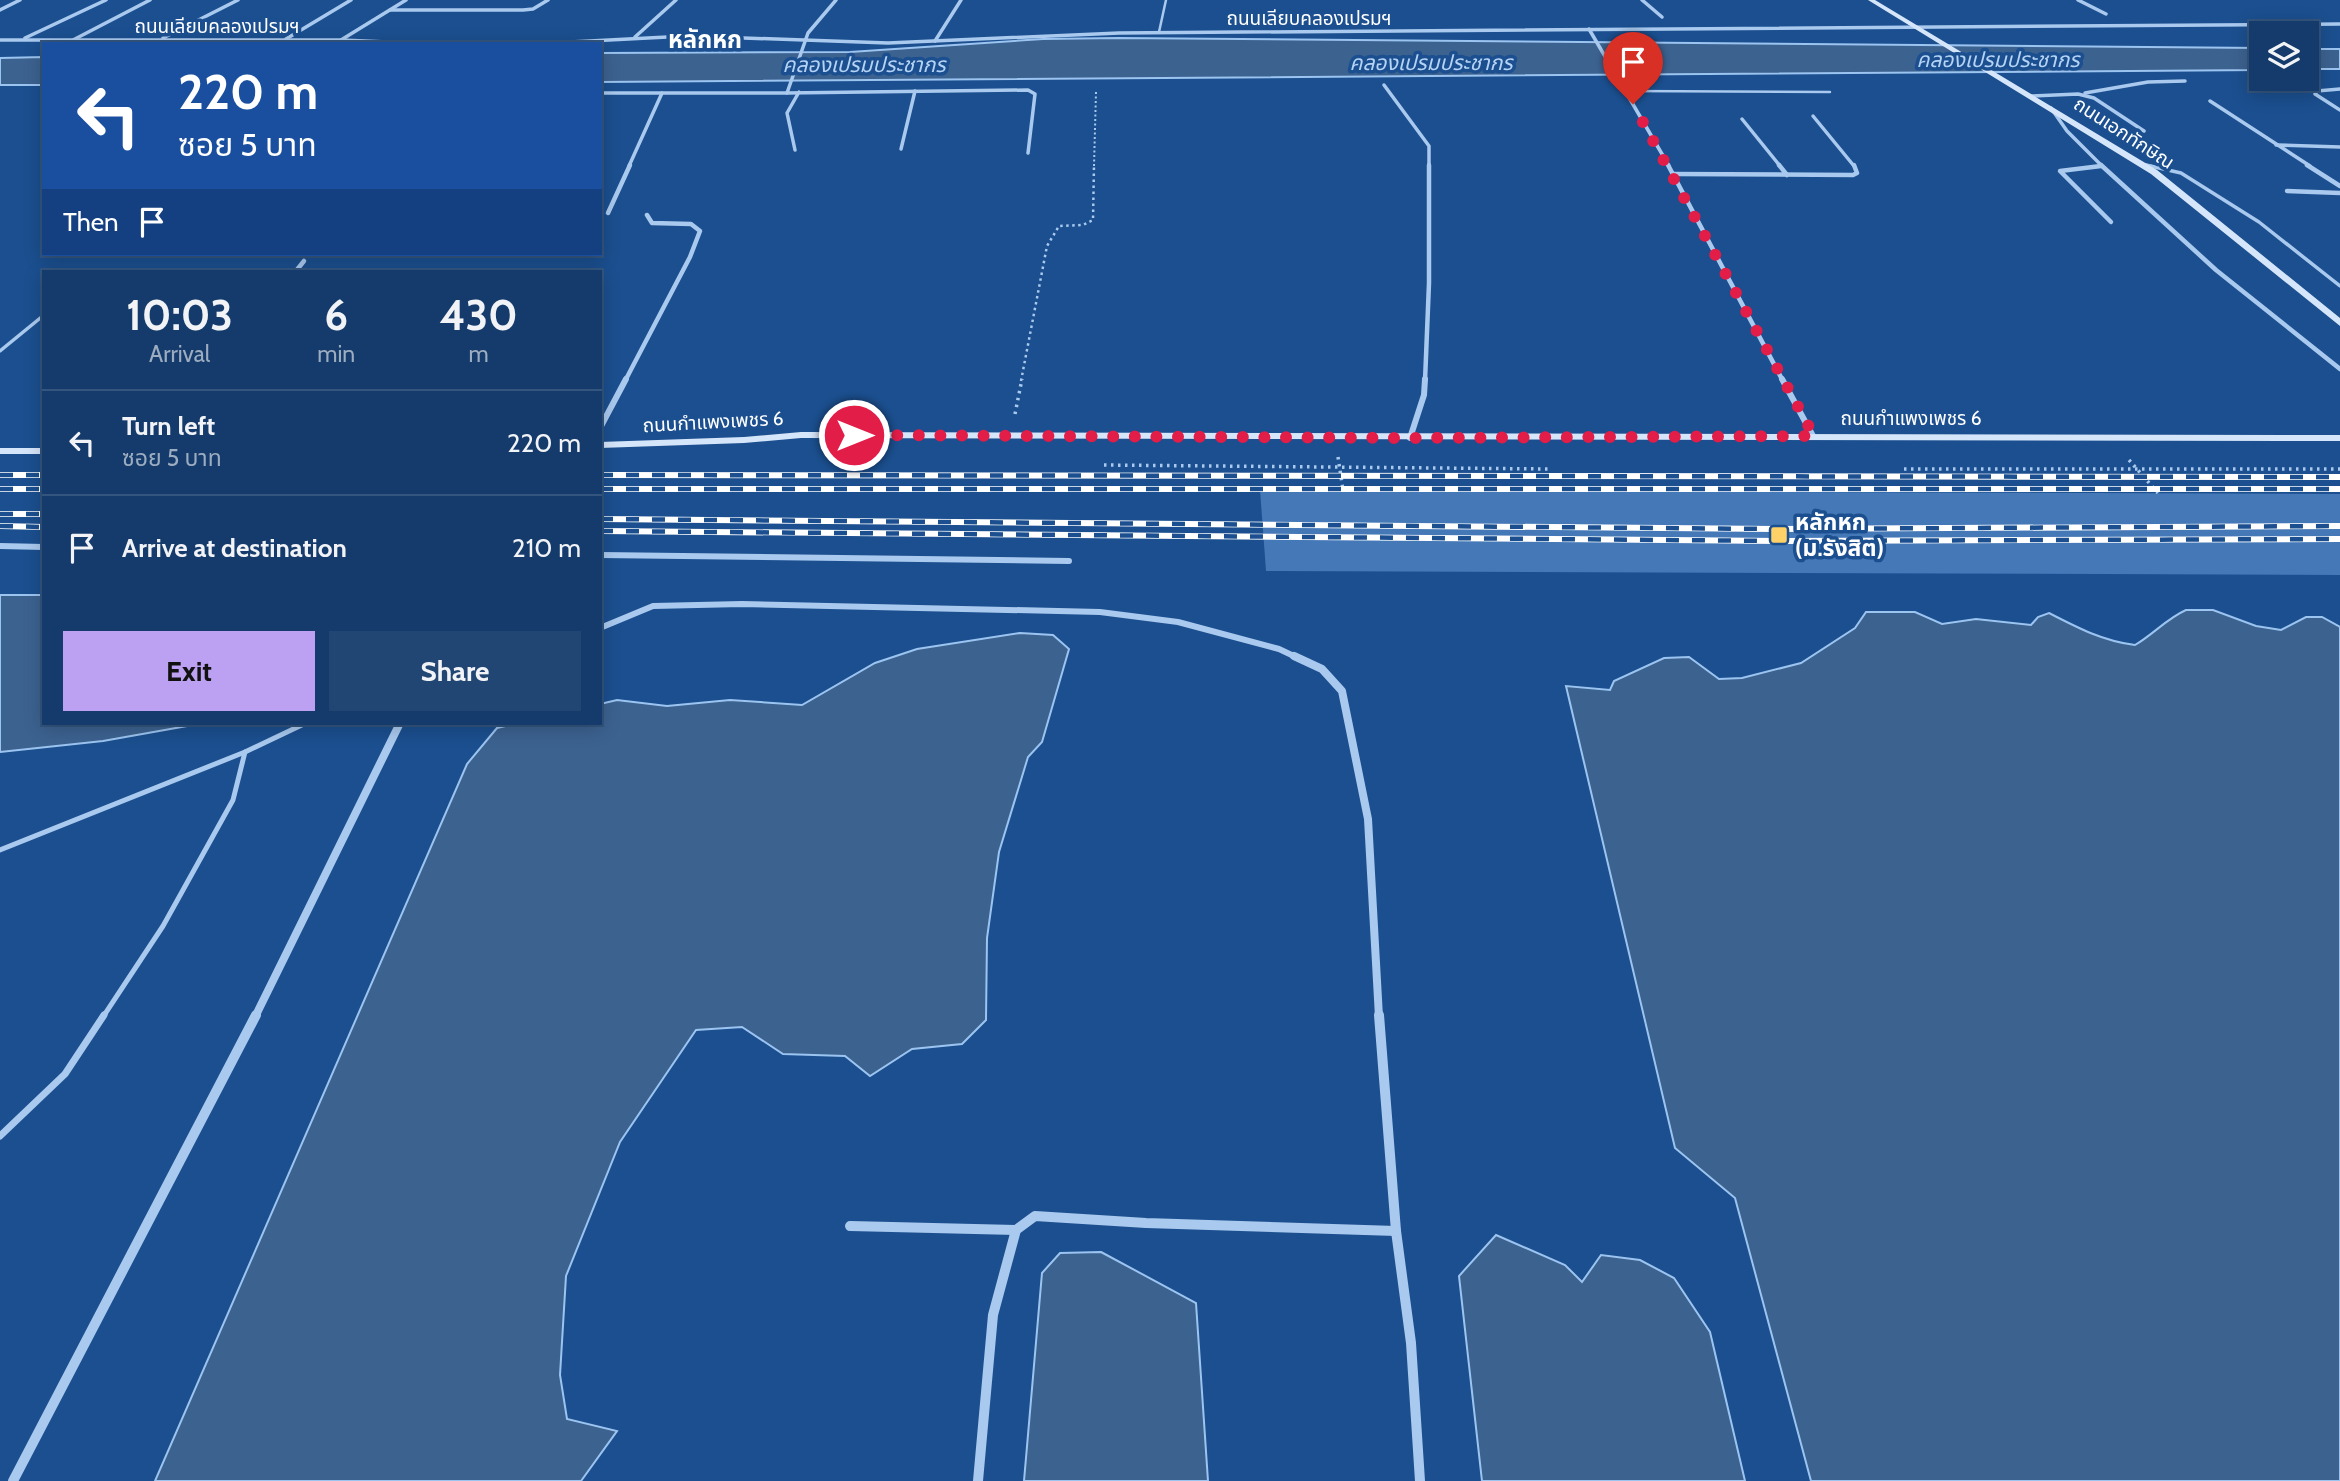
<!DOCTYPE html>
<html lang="en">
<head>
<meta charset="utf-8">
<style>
  body { margin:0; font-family:Cabin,"Noto Sans Thai",sans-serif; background:#214673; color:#f1f3f6; height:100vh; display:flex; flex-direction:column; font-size:26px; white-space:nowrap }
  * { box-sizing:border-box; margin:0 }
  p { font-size:23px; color:#9dadc1 }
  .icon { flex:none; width:38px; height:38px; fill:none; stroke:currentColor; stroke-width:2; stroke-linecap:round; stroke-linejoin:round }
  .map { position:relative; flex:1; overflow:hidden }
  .drawer { position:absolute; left:42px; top:270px; width:560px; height:455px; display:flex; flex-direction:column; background:#143b6b; border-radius:0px; box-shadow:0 4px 18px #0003,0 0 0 2px #33557e }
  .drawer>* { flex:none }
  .top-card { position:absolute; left:42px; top:42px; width:560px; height:214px; border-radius:0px; box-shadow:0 4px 18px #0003,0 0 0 2px #33557e; background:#1a4fa0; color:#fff; overflow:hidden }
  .controls { position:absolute; left:2249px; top:21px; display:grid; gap:14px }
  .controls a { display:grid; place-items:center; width:70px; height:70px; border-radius:0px; background:#143b6b; box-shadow:0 4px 18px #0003,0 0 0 2px #33557e; font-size:35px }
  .pin { position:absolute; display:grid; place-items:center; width:60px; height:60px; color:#fff; margin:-72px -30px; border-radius:50% 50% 50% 0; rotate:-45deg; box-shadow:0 0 7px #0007 }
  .pin .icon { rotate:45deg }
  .me { position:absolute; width:77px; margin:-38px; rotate:90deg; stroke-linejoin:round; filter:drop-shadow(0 0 5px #0008) }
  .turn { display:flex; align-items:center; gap:24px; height:147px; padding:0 21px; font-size:32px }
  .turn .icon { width:91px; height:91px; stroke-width:2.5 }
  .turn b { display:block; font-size:49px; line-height:60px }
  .then { display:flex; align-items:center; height:66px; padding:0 21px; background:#0003; gap:14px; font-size:26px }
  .eta { display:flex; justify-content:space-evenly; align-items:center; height:119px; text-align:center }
  .eta b { font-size:42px; font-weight:800; line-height:49px }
  .cta { display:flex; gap:14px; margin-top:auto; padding:14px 21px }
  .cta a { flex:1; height:80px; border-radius:0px; background:#bca0f2; color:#111; font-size:28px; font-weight:800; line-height:80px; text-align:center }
  .cta a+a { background:#214673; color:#f1f3f6 }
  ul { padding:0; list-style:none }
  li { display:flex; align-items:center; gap:21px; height:105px; padding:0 21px; border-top:2px solid #33557e }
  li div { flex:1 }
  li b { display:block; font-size:26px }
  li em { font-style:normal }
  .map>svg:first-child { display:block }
  .water { fill:#3c6290; stroke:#9cc4f0; stroke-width:2 }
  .building { fill:#4478b7 }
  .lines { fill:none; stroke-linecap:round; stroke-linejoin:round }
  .path-far2 { stroke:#a9c9ee; stroke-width:2; stroke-dasharray:2 2.5; stroke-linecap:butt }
  .path-far1 { stroke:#a9c9ee; stroke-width:2.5; stroke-dasharray:2.5 3.5; stroke-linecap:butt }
  .path { stroke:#a9c9ee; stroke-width:3.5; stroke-dasharray:2.5 4.5; stroke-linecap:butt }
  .lane-far3 { stroke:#a9c9ee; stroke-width:2.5 }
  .lane-far2 { stroke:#a9c9ee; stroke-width:3.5 }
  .lane-far1 { stroke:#a9c9ee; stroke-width:5 }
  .lane { stroke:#a9c9ee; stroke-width:7 }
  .street-far4 { stroke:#a9c9ee; stroke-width:3.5 }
  .street-far3 { stroke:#a9c9ee; stroke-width:4.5 }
  .street-far2 { stroke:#a9c9ee; stroke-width:6 }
  .street-far1 { stroke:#a9c9ee; stroke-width:8 }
  .street { stroke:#a9c9ee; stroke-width:10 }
  .secondary { fill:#d6e6fa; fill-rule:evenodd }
  .rail-casing { stroke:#fff; stroke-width:6 }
  .rail { stroke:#1b4f8f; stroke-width:4.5; stroke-dasharray:13; stroke-linecap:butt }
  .route { stroke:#e11d48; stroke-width:12; stroke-dasharray:0 21.6 }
  .poi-dot { fill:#ffd166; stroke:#1b4f8f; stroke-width:2.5 }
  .labels { text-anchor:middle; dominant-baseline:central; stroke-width:7; stroke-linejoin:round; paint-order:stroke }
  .far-street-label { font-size:19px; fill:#fff; stroke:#1b4f8f }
  .far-water-label { font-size:21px; font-style:italic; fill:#b5d3f5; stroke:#1b4f8f }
  .poi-label { font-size:23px; font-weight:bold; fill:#fff; stroke:#1b4f8f; text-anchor:start }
  .far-district-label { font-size:24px; font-weight:bold; fill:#fff; stroke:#1b4f8f }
</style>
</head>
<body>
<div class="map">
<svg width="2340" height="1481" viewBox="0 0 2340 1481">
  <rect width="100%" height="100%" fill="#1b4f8f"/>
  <g class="water">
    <polygon points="1119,38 2261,48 2261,70 600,82 600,53 850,52 1043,39"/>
    <polygon points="2306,49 2340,49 2340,69 2307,69"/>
    <polygon points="44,57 44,85 0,85 0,58"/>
    <polygon points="0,595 44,595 44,723 204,723 103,741 0,752"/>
    <path d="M2186 610H2213L2256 626 2281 630 2306 617H2322L2340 627V1481H1811L1735 1198 1675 1148 1566 686 1610 690 1614 681 1664 658 1689 657 1719 679 1742 678 1801 663 1855 628 1866 612H1915L1942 624 1976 619 2031 625 2038 617 2049 613C2078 628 2103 641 2135 645 2154 634 2166 619 2186 610Z"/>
    <polygon points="1020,633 1053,635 1069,649 1042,742 1028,757 999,852 987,938 986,1020 962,1044 912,1049 870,1076 845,1056 783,1054 742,1027 696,1030 620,1142 566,1276 560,1375 567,1419 617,1431 581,1481 155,1481 467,764 497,728 518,723 600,723 600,704 617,700 667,706 730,700 802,705 875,663 917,649"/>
    <polygon points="1496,1235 1565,1265 1582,1282 1601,1255 1640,1260 1674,1278 1710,1332 1745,1481 1482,1481 1459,1276"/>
    <polygon points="1101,1252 1196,1303 1208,1481 1024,1481 1042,1273 1060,1253"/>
  </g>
  <polygon class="building" points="1260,490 2340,494 2340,575 1266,571"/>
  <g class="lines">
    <polyline class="path-far2" points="1094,166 1096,92"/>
    <polyline class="path-far1" points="1021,381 1047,246 1059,226 1083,225 1093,220 1094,165"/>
    <g class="path">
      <polyline points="1015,414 1022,379"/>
      <polyline points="1338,457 1343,490"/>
      <polyline points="2129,460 2158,493"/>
      <polyline points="1104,465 1549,469"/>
      <polyline points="1904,469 2340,469"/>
    </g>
    <g class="lane-far3">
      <polyline points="1159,32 1166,0"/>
      <polyline points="1626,91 1830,92"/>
      <polyline points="2146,165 2152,166"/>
    </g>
    <g class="lane-far2">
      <polyline points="2146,165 2181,173 2259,222 2340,286"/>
      <polyline points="0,351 44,315"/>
    </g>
    <g class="lane-far1">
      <polyline points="0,850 245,752 306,723"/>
      <polyline points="103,1017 163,926 233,800 245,752"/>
    </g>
    <polyline class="lane" points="0,1136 65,1074 104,1015"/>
    <g class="street-far4">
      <polyline points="836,0 808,33 787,93 1028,90 1035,94 1028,153"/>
      <polyline points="1642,0 1662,17"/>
      <polyline points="2078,0 2106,14"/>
      <polyline points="0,10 20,0"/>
      <polyline points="390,10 523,10 533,9 548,0"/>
      <polyline points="1589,29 1669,166"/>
      <polyline points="635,37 676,0"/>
      <polyline points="25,38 106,0"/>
      <polyline points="163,38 238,0"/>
      <polyline points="286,39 351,0"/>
      <polyline points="0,40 341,40 434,44"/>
      <polyline points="73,40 150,0"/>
      <polyline points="341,40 406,0"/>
      <polyline points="935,41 961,0"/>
      <polyline points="531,44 687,36 888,43 1119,33 2340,24"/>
      <polyline points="1384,85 1429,146 1429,166"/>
      <polyline points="2340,89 2317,91 2315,94 2340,110"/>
      <polyline points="600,93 787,93"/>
      <polyline points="2085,93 2148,82 2185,81"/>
      <polyline points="2032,96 2078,94 2094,98 2144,131"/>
      <polyline points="2210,101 2310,166"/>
      <polyline points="2051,108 2067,131 2102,166"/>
      <polyline points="1813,116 1854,166"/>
      <polyline points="1742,119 1780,166"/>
      <polyline points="2276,145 2340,147"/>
      <polyline points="901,149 915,91"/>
      <polyline points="795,150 787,113 799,92"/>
      <polyline points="629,166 662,93"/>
    </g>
    <g class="street-far3">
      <polyline points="1668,165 1783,381"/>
      <polyline points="1779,165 1787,175"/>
      <polyline points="2101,165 2216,270 2340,369"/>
      <polyline points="2307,165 2340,186"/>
      <polyline points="2101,166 2060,171 2111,222"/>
      <polyline points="1673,174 1853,175 1857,173 1854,165"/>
      <polyline points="2287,191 2340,193"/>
      <polyline points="608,213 630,165"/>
      <polyline points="296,271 304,261"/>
      <polyline points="625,381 690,257 700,231 691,224 652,223 647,215"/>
      <polyline points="1425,381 1429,283 1429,165"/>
    </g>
    <g class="street-far2">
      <polyline points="1782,379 1813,436"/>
      <polyline points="600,428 626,379"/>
      <polyline points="1410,438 1424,395 1425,379"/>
      <polyline points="0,546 44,547"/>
      <polyline points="600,555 1069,561"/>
      <polyline points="600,628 653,606 742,604 1100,612 1178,622 1279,649 1298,658"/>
    </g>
    <g class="street-far1">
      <polyline points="1294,656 1322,669 1342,691 1368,819 1379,1017"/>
      <polyline points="255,1017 400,723"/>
    </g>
    <g class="street">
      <polyline points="1379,1015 1396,1231 1411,1343 1420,1481"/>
      <polyline points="850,1226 1016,1230"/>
      <polyline points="13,1481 256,1015"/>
      <polyline points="978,1481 993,1315 1016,1230 1035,1216 1146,1223 1396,1231"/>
    </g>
    <g class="secondary">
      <polygon points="1868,0 1875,0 2157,170 2340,318 2340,326 2151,174"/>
      <polygon points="801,432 2340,435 2340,441 801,438 744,443 600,448 600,442 744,437"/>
      <rect x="0" y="448" width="44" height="6"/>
    </g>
    <g class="rail-casing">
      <g id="rail">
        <polyline points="0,475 44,475"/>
        <polyline points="600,475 2340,477"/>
        <polyline points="0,489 44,489"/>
        <polyline points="600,489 2340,489"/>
        <polyline points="0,514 44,514"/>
        <polyline points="600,519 1775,529 2340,526"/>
        <polyline points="0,526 44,527"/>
        <polyline points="600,531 1782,541 2340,539"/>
      </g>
    </g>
    <use href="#rail" class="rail"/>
  </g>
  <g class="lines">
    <polyline class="route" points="854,435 1410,438 1814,436 1633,104"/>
  </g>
  <rect class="poi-dot" x="1770" y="526" width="18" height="18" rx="3.5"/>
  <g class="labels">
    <g class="far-street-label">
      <text x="1309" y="18">ถนนเลียบคลองเปรมฯ</text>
      <text x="217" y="26">ถนนเลียบคลองเปรมฯ</text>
      <text transform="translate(2124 133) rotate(33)">ถนนเอกทักษิณ</text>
      <text x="1911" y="418">ถนนกำแพงเพชร 6</text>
      <text transform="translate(713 422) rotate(-3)">ถนนกำแพงเพชร 6</text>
    </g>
    <g class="far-water-label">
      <text x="1998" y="59">คลองเปรมประชากร</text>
      <text x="1431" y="62">คลองเปรมประชากร</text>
      <text x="864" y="64">คลองเปรมประชากร</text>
    </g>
    <g class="poi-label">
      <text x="1795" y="522">หลักหก<tspan x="1795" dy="26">(ม.รังสิต)</tspan></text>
    </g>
    <g class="far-district-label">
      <text x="705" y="39">หลักหก</text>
    </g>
  </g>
</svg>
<div class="controls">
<a><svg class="icon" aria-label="layers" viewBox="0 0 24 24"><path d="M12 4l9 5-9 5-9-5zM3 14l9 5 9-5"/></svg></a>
</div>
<div class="pin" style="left:1633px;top:104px;background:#d93025"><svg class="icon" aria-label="arrive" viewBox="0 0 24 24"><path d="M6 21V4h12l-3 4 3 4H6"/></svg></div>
<svg class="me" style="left:854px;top:435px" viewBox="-20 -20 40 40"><circle r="17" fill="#e11d48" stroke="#fff" stroke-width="3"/><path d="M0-11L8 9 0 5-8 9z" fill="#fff"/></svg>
<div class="top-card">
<div class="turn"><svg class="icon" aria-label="left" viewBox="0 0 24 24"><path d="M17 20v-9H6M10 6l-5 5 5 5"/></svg><div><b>220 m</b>ซอย 5 บาท</div></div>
<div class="then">Then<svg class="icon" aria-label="arrive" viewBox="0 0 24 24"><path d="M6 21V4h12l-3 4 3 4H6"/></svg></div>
</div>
<section class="drawer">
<div class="eta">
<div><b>10:03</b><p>Arrival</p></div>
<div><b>6</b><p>min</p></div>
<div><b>430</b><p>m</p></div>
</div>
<ul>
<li><svg class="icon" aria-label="left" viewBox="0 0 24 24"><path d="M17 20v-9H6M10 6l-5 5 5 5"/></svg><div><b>Turn left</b><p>ซอย 5 บาท</p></div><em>220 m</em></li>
<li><svg class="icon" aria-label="arrive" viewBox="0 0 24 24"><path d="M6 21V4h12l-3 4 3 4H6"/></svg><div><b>Arrive at destination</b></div><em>210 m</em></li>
</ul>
<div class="cta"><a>Exit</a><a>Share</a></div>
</section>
</div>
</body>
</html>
